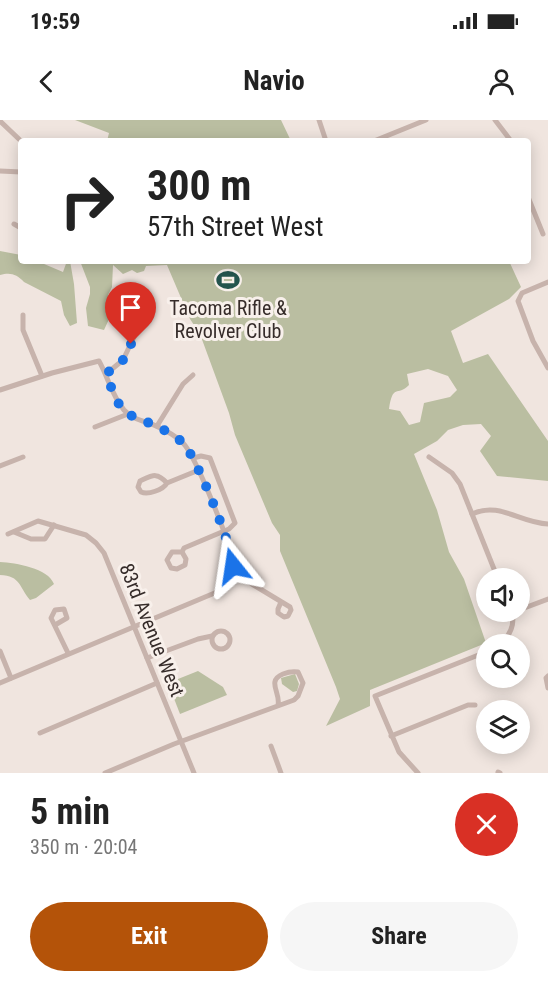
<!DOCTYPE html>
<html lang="en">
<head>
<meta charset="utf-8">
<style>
  body { margin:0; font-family:"Roboto Condensed",sans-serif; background:#f6f6f6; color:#222; height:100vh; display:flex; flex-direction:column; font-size:22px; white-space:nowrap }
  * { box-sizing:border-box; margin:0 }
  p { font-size:20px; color:#767676 }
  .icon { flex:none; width:33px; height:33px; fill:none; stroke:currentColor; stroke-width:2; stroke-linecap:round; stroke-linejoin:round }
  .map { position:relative; height:653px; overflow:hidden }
  .drawer { display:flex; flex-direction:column; background:#fff; flex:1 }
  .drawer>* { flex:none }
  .top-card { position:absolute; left:18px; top:18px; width:513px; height:126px; border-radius:6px; box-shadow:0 3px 15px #0003; background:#fff; color:#222; overflow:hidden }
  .buttons { position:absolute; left:476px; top:448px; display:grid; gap:12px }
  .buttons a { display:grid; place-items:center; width:54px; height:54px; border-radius:50%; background:#fff; box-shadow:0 3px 15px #0003; font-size:30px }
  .pin { position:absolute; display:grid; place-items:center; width:51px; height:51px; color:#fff; margin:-62px -26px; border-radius:50% 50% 50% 0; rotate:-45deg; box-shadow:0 0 6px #0007 }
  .pin .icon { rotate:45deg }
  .me { position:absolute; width:66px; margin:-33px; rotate:345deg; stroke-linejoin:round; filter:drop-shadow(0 0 4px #0008) }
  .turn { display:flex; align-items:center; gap:21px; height:126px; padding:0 30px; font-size:27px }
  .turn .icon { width:78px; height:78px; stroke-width:2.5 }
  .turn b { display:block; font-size:42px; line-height:51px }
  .round { display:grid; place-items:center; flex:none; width:63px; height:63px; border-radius:32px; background:#f6f6f6 }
  .headline { display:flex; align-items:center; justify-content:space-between; height:102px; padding:0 30px }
  h1 { font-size:36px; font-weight:700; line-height:45px }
  .cta { display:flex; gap:12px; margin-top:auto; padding:12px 30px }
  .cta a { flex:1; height:69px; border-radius:36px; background:#b45309; color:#fff; font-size:24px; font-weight:700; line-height:69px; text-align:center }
  .cta a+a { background:#f6f6f6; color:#222 }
  .status { display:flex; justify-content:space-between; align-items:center; height:42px; padding:0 30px; background:#fff; direction:ltr }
  .status svg { height:16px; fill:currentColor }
  header { display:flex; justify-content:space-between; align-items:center; height:78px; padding:0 30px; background:#fff; font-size:27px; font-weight:700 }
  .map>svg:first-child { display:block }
  .green { fill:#babea1; fill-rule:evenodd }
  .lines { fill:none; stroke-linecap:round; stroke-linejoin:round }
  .minor { stroke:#c7b3ac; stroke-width:5 }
  .route { stroke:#1a73e8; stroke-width:10; stroke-dasharray:0 18 }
  .labels { text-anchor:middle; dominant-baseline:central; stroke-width:6; stroke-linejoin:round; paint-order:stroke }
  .poi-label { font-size:20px; fill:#362c2a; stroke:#f8f0eb }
  .street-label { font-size:20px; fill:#362c2a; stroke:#f8f0eb }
</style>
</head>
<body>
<div class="status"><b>19:59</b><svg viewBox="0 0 49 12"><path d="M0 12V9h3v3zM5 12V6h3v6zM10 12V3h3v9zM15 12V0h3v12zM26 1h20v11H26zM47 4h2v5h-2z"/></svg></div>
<header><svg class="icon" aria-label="back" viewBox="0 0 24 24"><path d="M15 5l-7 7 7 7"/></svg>Navio<svg class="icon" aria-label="person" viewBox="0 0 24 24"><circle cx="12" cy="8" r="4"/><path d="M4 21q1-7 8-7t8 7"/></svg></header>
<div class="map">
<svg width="548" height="653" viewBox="0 0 548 653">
  <rect width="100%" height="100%" fill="#f0e5df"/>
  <g class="green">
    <polygon points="75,0 281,0 291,21 107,21 109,13"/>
    <path d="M0 131 21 135V141H37L63 152 67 141H70L74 164 77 203 70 206 64 195 61 181 24 162C17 154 10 152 0 155Z"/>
    <path d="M80 141H509L521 167 509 179 451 211 463 243 488 234 548 321V361L497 356 480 331 491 316 481 304 463 305 448 310 437 321 414 334 437 390 449 432 464 459 486 523 370 570V586L326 606 340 579 336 567 280 431V415L272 403 235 315 229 293 200 214 190 199 167 145 146 146 144 151 137 153 132 150 123 154 113 145 112 167 108 175 110 197 104 210 88 206 86 188 90 174V167ZM428 249 448 256 457 270 450 277 424 283 420 302 409 305 400 291 389 289C393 263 397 277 409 265L407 254Z"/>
    <path d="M0 442C16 443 48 448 54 464L36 478 30 480C19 467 21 456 0 455Z"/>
    <polygon points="198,551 223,567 227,575 180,594 168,563"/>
    <polygon points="295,554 299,564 297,571 293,572 282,564 281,558"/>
  </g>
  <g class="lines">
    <g class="minor">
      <polyline points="319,0 326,21"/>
      <polyline points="495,0 511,21"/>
      <polyline points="0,1 21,21"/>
      <polyline points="374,21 426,0"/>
      <polyline points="0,51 21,52"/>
      <polyline points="528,77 543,114"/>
      <polyline points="14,104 21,108"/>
      <polyline points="548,162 522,173 518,181 533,221 548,248"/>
      <polyline points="23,195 23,210 42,256"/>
      <polyline points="106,254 123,240 145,194"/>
      <path d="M0 270 52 253 99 241C108 257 112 276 124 290 133 300 145 301 156 306 165 310 177 317 183 323 195 335 234 430 233 446 232 457 225 465 217 472L0 563"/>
      <polyline points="157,306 183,264 193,255"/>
      <polyline points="95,307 128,294"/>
      <polyline points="429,337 452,353 460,364 498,459"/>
      <polyline points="0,346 23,337"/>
      <path d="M167 363C163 370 148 375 141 372L138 367 140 361C153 355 157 352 167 363L199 350"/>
      <path d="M472 394C499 381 520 403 548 404"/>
      <polyline points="14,412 31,419 45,419 54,405"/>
      <polyline points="8,414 38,401 86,415 96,423 104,433 194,653"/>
      <polyline points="182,432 186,439 185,445 177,449 171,448 167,440 172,432 182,432 184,428 229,409 235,403 210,338 201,336 193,338"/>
      <polyline points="232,452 290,487 291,490 288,496 284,497 278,493 278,489 281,482"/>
      <polyline points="519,490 548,479"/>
      <polyline points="55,505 67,498 64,489 55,490 51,498 68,533"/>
      <circle cx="221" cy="520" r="9"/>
      <path d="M499 525C510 516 515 505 512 492"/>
      <polyline points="0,531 11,558"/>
      <polyline points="147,538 198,519 212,516"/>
      <polyline points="548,556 546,558 548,568"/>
      <polyline points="40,613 157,563"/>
      <polyline points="391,616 468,585 475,585"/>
      <polyline points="271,626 281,653"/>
      <polyline points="498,652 500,653"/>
      <path d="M105 653 174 624 294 580 298 576 303 563 298 552C292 551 288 552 283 554 266 561 281 573 278 585"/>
      <polyline points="418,653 399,632 375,576 486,532"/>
    </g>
  </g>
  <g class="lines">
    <path class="route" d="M131 224 123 240 106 254C110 263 113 275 119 284 129 299 143 299 158 307 166 311 175 316 182 322 195 333 233 428 233 446"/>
  </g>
  <defs>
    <g id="stadium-bare" transform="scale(1.8)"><path d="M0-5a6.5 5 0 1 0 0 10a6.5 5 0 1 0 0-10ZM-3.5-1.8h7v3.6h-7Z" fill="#24544e" stroke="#f8f0eb" stroke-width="2.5" paint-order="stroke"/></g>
  </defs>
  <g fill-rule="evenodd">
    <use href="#stadium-bare" x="228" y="160"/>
  </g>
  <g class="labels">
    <g class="poi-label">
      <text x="228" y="188">Tacoma Rifle &amp;<tspan x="228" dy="23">Revolver Club</tspan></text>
    </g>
    <g class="street-label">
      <text transform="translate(152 510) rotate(68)">83rd Avenue West</text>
    </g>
  </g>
</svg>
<div class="buttons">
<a><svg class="icon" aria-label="sound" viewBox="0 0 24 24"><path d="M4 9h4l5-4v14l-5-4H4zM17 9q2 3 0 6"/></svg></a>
<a><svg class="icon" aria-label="search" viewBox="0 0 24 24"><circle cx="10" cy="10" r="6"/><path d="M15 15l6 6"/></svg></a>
<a><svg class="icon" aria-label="layers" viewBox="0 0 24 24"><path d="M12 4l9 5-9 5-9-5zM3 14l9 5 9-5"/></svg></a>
</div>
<div class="pin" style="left:131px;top:224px;background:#d93025"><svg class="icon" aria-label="arrive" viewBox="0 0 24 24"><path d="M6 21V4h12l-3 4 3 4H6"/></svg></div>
<svg class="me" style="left:233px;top:446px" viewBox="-20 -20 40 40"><path d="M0-17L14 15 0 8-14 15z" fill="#1a73e8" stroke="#fff" stroke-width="4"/></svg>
<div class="top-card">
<div class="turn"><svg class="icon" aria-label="right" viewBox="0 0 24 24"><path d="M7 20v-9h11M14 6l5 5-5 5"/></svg><div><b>300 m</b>57th Street West</div></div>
</div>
</div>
<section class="drawer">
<div class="headline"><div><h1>5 min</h1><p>350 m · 20:04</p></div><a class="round" style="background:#d93025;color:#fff"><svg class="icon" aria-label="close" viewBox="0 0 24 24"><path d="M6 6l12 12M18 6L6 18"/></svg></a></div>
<div class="cta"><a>Exit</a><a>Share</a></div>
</section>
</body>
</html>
